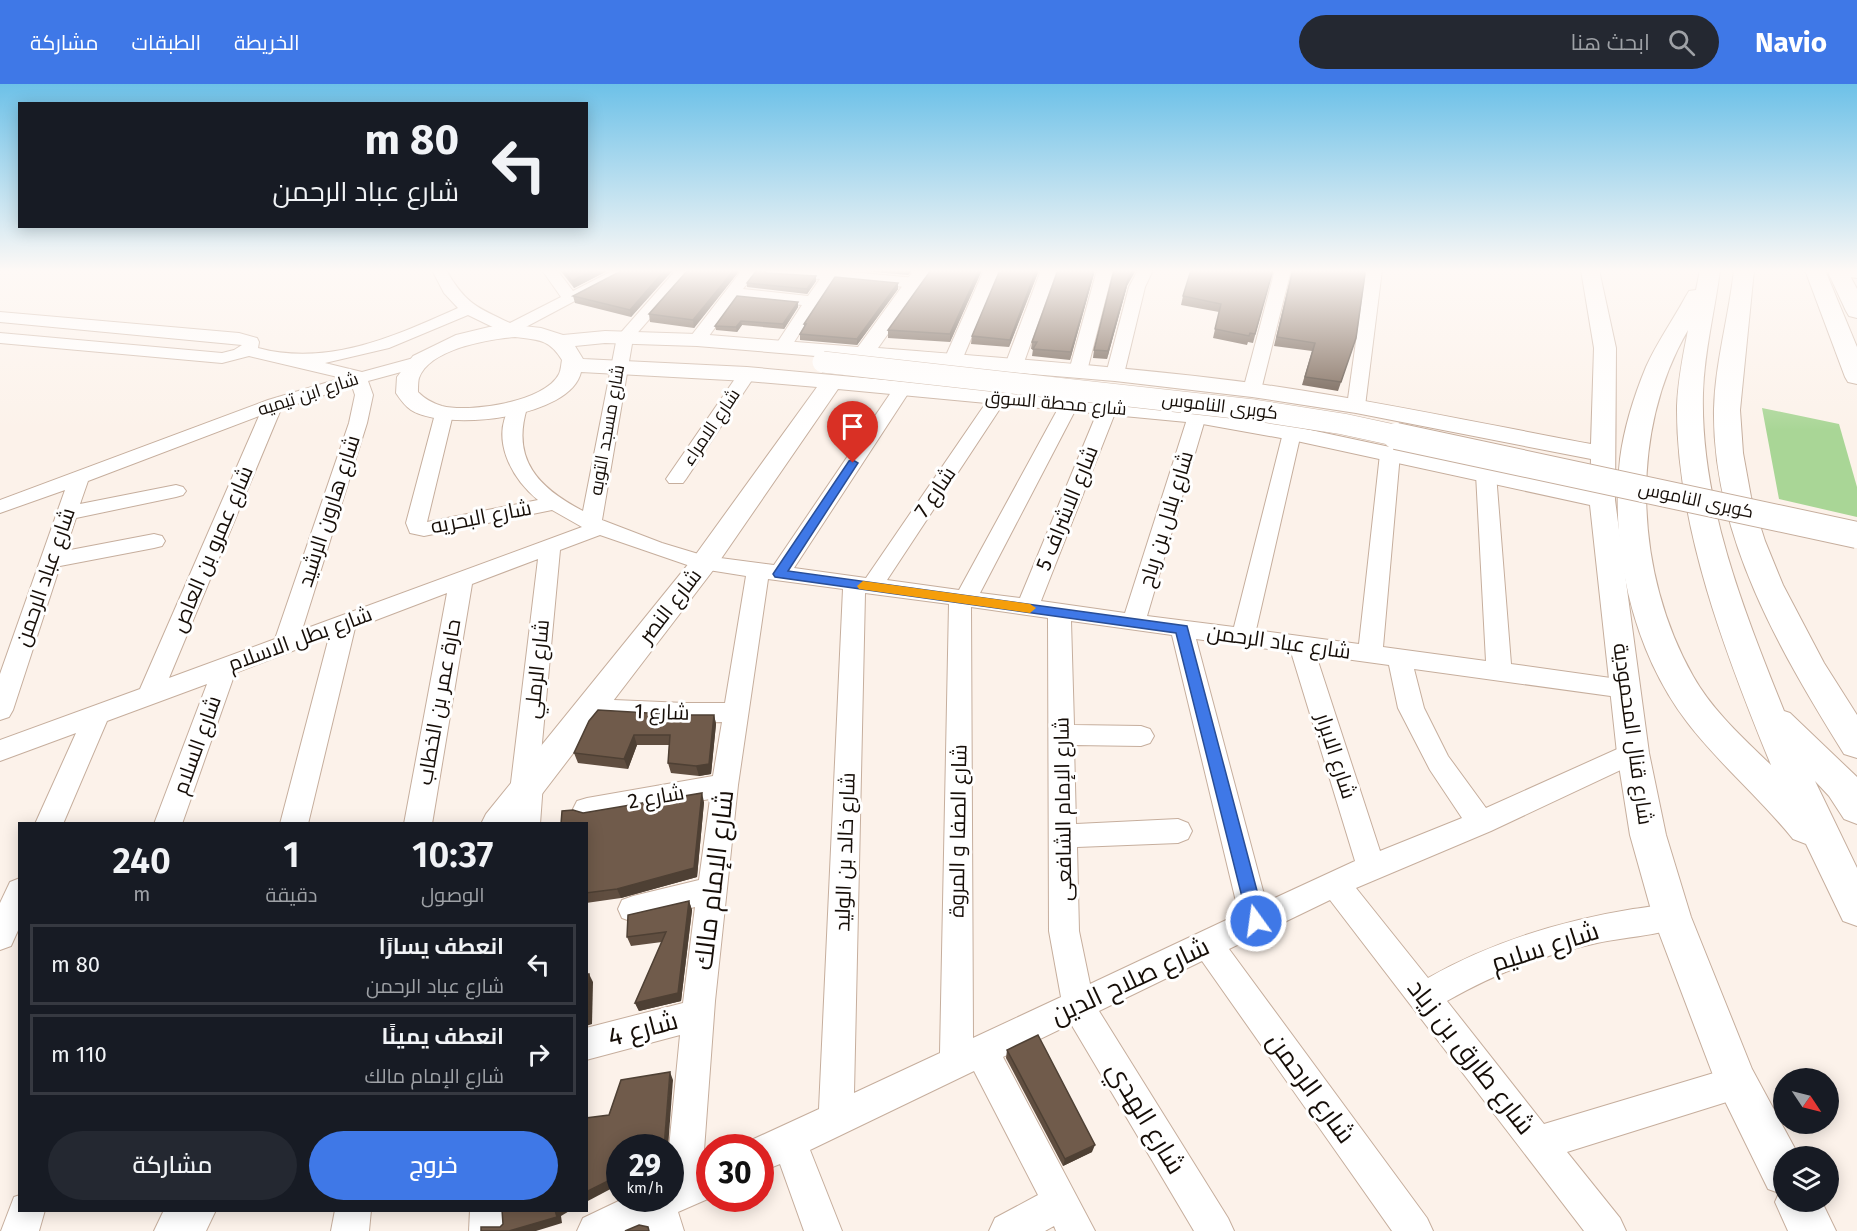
<!DOCTYPE html>
<html lang="ar">
<head>
<meta charset="utf-8">
<style>
  body { margin:0; font-family:"Fira Sans",Cairo,sans-serif; background:#242831; color:#f1f3f6; direction:rtl; height:100vh; display:flex; flex-direction:column; font-size:22px; white-space:nowrap }
  * { box-sizing:border-box; margin:0 }
  p { font-size:20px; color:#9ea1a6 }
  .icon { flex:none; width:33px; height:33px; fill:none; stroke:currentColor; stroke-width:2; stroke-linecap:round; stroke-linejoin:round }
  .map { position:relative; flex:1; overflow:hidden; direction:ltr }
  .sheet { position:absolute; left:18px; top:738px; width:570px; height:390px; display:flex; flex-direction:column; background:#171b24; border-radius:0px; box-shadow:0 3px 15px #0003; direction:rtl }
  .sheet>* { flex:none }
  .top-card { position:absolute; left:18px; top:18px; width:570px; height:126px; border-radius:0px; box-shadow:0 3px 15px #0003; direction:rtl; background:#171b24; color:#f1f3f6; overflow:hidden }
  .needle { width:39px; rotate:125deg }
  .controls { position:absolute; left:1773px; top:984px; display:grid; gap:12px }
  .controls a { display:grid; place-items:center; width:66px; height:66px; border-radius:50%; background:#171b24; box-shadow:0 3px 15px #0003; font-size:30px }
  .speed { position:absolute; left:606px; top:1050px; display:flex; gap:12px; font-size:30px; font-weight:700; text-align:center }
  .speed>* { display:grid; place-content:center; width:78px; height:78px; border-radius:50%; background:#171b24; box-shadow:0 3px 15px #0003; line-height:1 }
  .speed small { font-size:15px; font-weight:400 }
  .speed .limit { border:9px solid #d22; background:#fff; color:#111 }
  .pin { position:absolute; display:grid; place-items:center; width:51px; height:51px; color:#fff; margin:-62px -26px; border-radius:50% 50% 50% 0; rotate:-45deg; box-shadow:0 0 6px #0007 }
  .pin .icon { rotate:45deg }
  .me { position:absolute; width:66px; margin:-33px; rotate:346deg; stroke-linejoin:round; filter:drop-shadow(0 0 4px #0008) }
  .turn { display:flex; align-items:center; gap:21px; height:126px; padding:0 30px; font-size:27px }
  .turn .icon { width:78px; height:78px; stroke-width:2.5 }
  .turn b { display:block; font-size:42px; line-height:51px }
  .eta { display:flex; justify-content:space-evenly; align-items:center; height:102px; text-align:center }
  .eta b { font-size:36px; font-weight:600; line-height:42px }
  .primary-button { display:flex; gap:12px; margin-top:auto; padding:12px 30px }
  .primary-button a { flex:1; height:69px; border-radius:36px; background:#3f78e7; color:#fff; font-size:24px; font-weight:600; line-height:69px; text-align:center }
  .primary-button a+a { background:#242831; color:#f1f3f6 }
  ul { padding:0; list-style:none }
  li { display:flex; align-items:center; gap:18px; height:81px; margin:0 12px 9px; padding:0 18px; border:3px solid #363941; border-radius:0px }
  li div { flex:1 }
  li b { display:block; font-size:22px }
  li em { font-style:normal }
  header { display:flex; align-items:center; gap:36px; box-sizing:border-box; height:84px; padding:0 30px; background:#3f78e7; color:#fff }
  header strong { font-size:28px }
  nav { display:flex; gap:33px; margin-inline-start:auto; font-size:21px }
  .search { width:420px; height:54px; background:#242831; display:flex; align-items:center; gap:15px; box-sizing:border-box; padding:0 21px; border-radius:33px; color:#9ea1a6; font-size:22px }
  .map>svg:first-child { display:block }
  .green { fill:#a9d696 }
  .lines { fill:none; stroke-linecap:round; stroke-linejoin:round }
  .minor-casing { stroke:#c6ae9d; stroke-width:2 }
  .tertiary-casing { stroke:#c6ae9d; stroke-width:2 }
  .secondary-casing { stroke:#c6ae9d; stroke-width:2 }
  .minor { fill:#fff; fill-rule:evenodd }
  .tertiary { fill:#fff; fill-rule:evenodd }
  .secondary { fill:#fff; fill-rule:evenodd }
  .tertiary-bridge-far1-casing { stroke:#c6ae9d; stroke-width:22; stroke-linecap:butt }
  .tertiary-bridge-casing { stroke:#c6ae9d; stroke-width:28; stroke-linecap:butt }
  .tertiary-bridge-far1 { stroke:#fff; stroke-width:21 }
  .tertiary-bridge { stroke:#fff; stroke-width:26 }
  .wall { fill:#604e40 }
  .shaded-wall { fill:#4e4034 }
  .building { fill:#705b4b; stroke:#4e4034; stroke-width:1.5 }
  .route { fill:#3f78e7; stroke:#294e96; stroke-width:1.5 }
  .slow { fill:#f59e0b }
  .labels { text-anchor:middle; dominant-baseline:central; stroke-width:6; stroke-linejoin:round; paint-order:stroke }
  .far-street-label { font-size:18px; fill:#160e08; stroke:#fff }
  .street-label { font-size:21px; fill:#160e08; stroke:#fff }
  .near-street-label { font-size:26px; fill:#160e08; stroke:#fff }
</style>
</head>
<body>
<header>
<strong>Navio</strong>
<div class="search"><svg class="icon" aria-label="search" viewBox="0 0 24 24"><circle cx="10" cy="10" r="6"/><path d="M15 15l6 6"/></svg>ابحث هنا</div>
<nav><a>الخريطة</a><a>الطبقات</a><a>مشاركة</a></nav>
</header>
<div class="map">
<svg width="1857" height="1147" viewBox="0 0 1857 1147">
  <rect width="100%" height="100%" fill="#fcf2ea"/>
  <polygon class="green" points="1762,324 1839,340 1857,403 1857,433 1779,415"/>
  <g class="lines">
    <g class="minor-casing">
      <g id="minor">
        <path d="M432 186H446C466 220 476 223 510 239L561 213 542 186H557L573 207 614 186H633L522 245 521 251H509L468 231 389 264 325 279 362 288 421 272 427 273 430 277 427 281 368 297 373 311 367 339 302 546 582 443 552 426 424 452 410 449 406 439 435 330 437 326H451L453 330 427 438 538 416C511 394 489 353 512 320H524L527 324C511 376 539 404 583 427L617 253 676 186H692L633 254 602 436 662 459 705 472 774 481 896 301H908L911 305 794 484 866 494 992 310H1004L1007 314 887 496 959 506 1060 321 1063 317H1075L1078 321 980 509 1020 514 1099 324 1102 320H1114L1117 324 1041 517 1125 529 1188 332 1190 328H1204L1206 332 1147 532 1234 543 1283 349 1285 345H1299L1301 349 1256 546 1359 560 1380 370 1383 366H1397L1400 370 1383 563 1486 577 1476 390 1479 386H1493L1496 390 1511 580 1625 596 1634 599 1637 605 1634 611 1625 614 1414 585 1424 624 1448 672 1486 724 1624 662 1633 659 1642 662 1646 669 1642 676 1491 747 1356 804 1428 894C1492 858 1560 837 1633 825 1650 823 1667 818 1683 824L1687 833 1683 842C1656 852 1625 853 1597 859 1542 871 1495 890 1447 917L1544 1040 1737 982 1749 987 1754 999 1749 1011 1567 1068 1620 1134 1626 1147H1584L1330 816 1229 865 1427 1134 1433 1147H1392L1202 877 1099 927 1228 1134 1234 1147H1194L1071 940 1003 973 1095 1147H1056L1054 1142 1045 1147H989L995 1134 1038 1111 974 987 810 1066 842 1147H804L780 1080 760 1088V1064H745L747 1058 819 1025 843 505 768 495 738 701 715 917 703 1080 710 1077V1114L678 1128 684 1147H646L645 1143 637 1147H577L583 1134 625 1114H670L669 1064 680 951 586 976V944L683 919 695 823 633 838 622 834 618 825 622 816 633 812 699 796 710 715 587 736 577 733 573 725 577 717 587 714 713 692 722 638 685 639 590 633 581 631 577 624 581 617 590 615 685 619H725L746 492 696 484 600 451 560 466 539 691 543 699 540 740H512L515 715 510 707 538 475 472 500 432 740H404L447 509 355 544 308 740H280L329 553 235 589 182 740H154L207 600 107 637 63 740H35L76 649 0 677V656L140 605 259 332 88 397 80 420 176 401 183 403 186 407 183 411 176 413 76 434 65 467 154 450 162 452 165 457 162 462 154 464 60 482 13 626 9 633 0 636V590L65 406 0 429V416L268 316 342 294 249 272 222 279 0 259V249L222 269 234 266 242 261 0 238V228L239 249 257 254 259 258 258 264C328 283 395 252 458 224L444 209ZM352 302 355 311 349 339 275 555 169 594 281 325ZM865 509 949 520 940 969 854 1009ZM971 523 1048 534 1049 847 1061 913 973 954ZM1071 537 1172 551 1239 830 1090 900 1079 847 1077 763 1178 759 1188 755 1192 747 1188 739 1178 735 1076 740 1074 661 1141 662 1150 659 1154 652 1150 645 1141 642 1074 641ZM1196 555 1291 568 1355 777 1266 818ZM1316 571 1389 581 1398 624 1430 686 1462 734 1380 767Z"/>
        <polygon points="742,186 758,186 743,205 808,212 820,195 768,191 760,186 830,186 915,194 923,199 915,204 834,196 789,266 783,267 775,262 802,221 737,214 703,260 691,260 689,256 691,252"/>
        <polygon points="984,186 1000,186 962,276 959,280 947,280 944,276"/>
        <polygon points="1041,186 1057,186 1023,281 1020,285 1008,285 1005,281"/>
        <polygon points="1097,186 1113,186 1087,287 1084,291 1072,291 1069,287"/>
        <polygon points="1138,186 1153,186 1145,203 1124,290 1121,294 1109,294 1106,290 1129,203"/>
        <polygon points="1275,186 1291,186 1261,306 1258,310 1246,310 1243,306"/>
        <polygon points="1366,186 1382,186 1365,322 1362,326 1350,326 1347,322"/>
        <polygon points="1833,186 1857,186 1857,194 1834,191"/>
        <polygon points="747,285 753,286 756,290 686,395 683,399 669,399 666,395 741,286"/>
        <polygon points="20,794 20,842 11,862 0,866 0,819 10,798"/>
        <polygon points="20,1111 20,1126 45,1126 39,1147 1,1147 14,1113"/>
        <polygon points="335,1126 371,1126 369,1147 331,1147"/>
        <polygon points="470,1126 506,1126 507,1147 469,1147"/>
      </g>
    </g>
    <g class="tertiary-casing">
      <g id="tertiary">
        <path d="M914 186H933L878 264C1003 274 1128 283 1252 299 1366 315 1479 339 1591 360L1594 264 1581 186H1599L1616 264 1615 416 1649 669 1666 751 1691 833 1752 985 1799 1072H1784V1118H1822L1836 1147H1788L1775 1118 1779 1109 1768 1105 1716 999 1653 833 1630 751 1617 669 1590 421 1292 356 1197 339 838 305 714 485 519 740H481L486 730 694 473 817 303 747 297 581 288C571 334 446 348 411 326 405 322 400 315 396 309L397 293 413 272 456 251 489 243 515 241 541 244 563 251 605 247 697 250 858 263ZM515 253C539 256 549 255 562 276 561 281 561 286 559 290 545 318 469 329 442 322 432 319 425 315 418 308 418 304 418 297 419 294 429 265 489 255 515 253ZM605 259 697 262 1115 297 1252 313 1356 329 1591 375 1590 406 1292 342 1197 325 747 283 583 275 575 262Z"/>
        <polygon points="164,1126 216,1126 206,1147 154,1147"/>
      </g>
    </g>
    <g class="secondary-casing">
      <g id="secondary">
        <path d="M1700 186H1720C1715 227 1704 267 1703 309 1700 418 1744 527 1784 627L1790 629 1857 693V740L1844 735 1829 712 1815 697 1857 784V842L1843 837 1806 760 1793 755C1760 714 1719 680 1687 638 1632 566 1610 464 1620 375 1624 344 1634 312 1646 283 1657 258 1673 236 1686 212L1689 207 1696 206ZM1688 246C1683 271 1678 296 1677 322 1676 442 1726 571 1771 681 1743 654 1712 626 1693 592 1635 489 1628 349 1688 246Z"/>
        <path d="M1734 186H1754L1740 326 1743 369 1751 413 1765 457 1783 501 1824 579 1857 631V674L1844 670C1780 567 1712 451 1714 325 1715 279 1729 232 1734 186Z"/>
        <polygon points="1805,186 1825,186 1857,263 1857,300 1848,298 1845,293"/>
        <polygon points="1827,186 1847,186 1857,205 1857,234 1849,232 1846,227"/>
      </g>
    </g>
    <use href="#minor" class="minor"/>
    <use href="#tertiary" class="tertiary"/>
    <use href="#secondary" class="secondary"/>
    <g class="tertiary-bridge-far1-casing">
      <polyline id="tertiary-bridge-far1" points="823,278 1254,326 1343,340 1403,353"/>
    </g>
    <g class="tertiary-bridge-casing">
      <polyline id="tertiary-bridge" points="1396,352 1857,451"/>
    </g>
    <use href="#tertiary-bridge-far1" class="tertiary-bridge-far1"/>
    <use href="#tertiary-bridge" class="tertiary-bridge"/>
  </g>
  <g class="wall">
    <polygon points="560,186 609,186 574,204"/>
    <polygon points="623,186 673,186 631,233 575,219 573,212"/>
    <polygon points="688,186 740,186 694,244 650,238 649,230"/>
    <polygon points="852,186 912,186 908,191"/>
    <polygon points="982,186 950,258 888,254 888,246"/>
    <polygon points="1000,186 1039,186 1009,263 971,260 972,252"/>
    <polygon points="1095,186 1070,276 1032,272 1033,265 1031,265 1032,258"/>
    <polygon points="1273,186 1253,259 1248,258 1247,261 1213,254 1219,228 1181,221 1183,212"/>
    <polygon points="1292,186 1356,254 1338,307 1302,301 1312,267 1274,262"/>
    <polygon points="767,189 816,192 816,197 807,210 747,203 747,199"/>
    <polygon points="898,199 898,205 857,261 800,256 800,250 804,244 804,240"/>
    <polygon points="1127,202 1107,275 1093,274 1094,266"/>
    <polygon points="798,223 784,245 742,241 737,248 716,246 715,242"/>
    <polygon points="682,631 714,631 716,640 711,690 699,692 671,689 668,679 669,661 637,661 628,685 578,679 574,669"/>
    <polygon points="704,718 697,793 621,814 586,819 586,740 583,729"/>
    <polygon points="689,817 692,826 681,917 639,927 635,919 662,858 631,862 627,853"/>
    <polygon points="1007,966 1092,1068 1063,1082 1006,974"/>
  </g>
  <g class="shaded-wall">
    <polygon points="594,186 609,186 574,204 572,197"/>
    <polygon points="665,186 673,186 631,233 630,226"/>
    <polygon points="734,186 740,186 694,244 693,236"/>
    <polygon points="907,186 912,186 908,191"/>
    <polygon points="979,186 982,186 950,258 950,250"/>
    <polygon points="1036,186 1039,186 1009,263 1010,256"/>
    <polygon points="1094,186 1095,186 1070,276 1071,268"/>
    <polygon points="1133,186 1136,186 1127,202 1107,275 1108,267 1128,195"/>
    <polygon points="816,192 816,197 807,210 807,205"/>
    <polygon points="898,199 898,205 857,261 857,255"/>
    <polygon points="798,218 798,223 784,245 783,240"/>
    <polygon points="741,237 742,241 737,248 736,243"/>
    <polygon points="714,631 716,640 711,690 699,692 696,682"/>
    <polygon points="634,651 637,661 628,685 624,675"/>
    <polygon points="702,709 704,718 697,793 621,814 617,805"/>
    <polygon points="689,817 692,826 681,917 639,927 635,919"/>
    <polygon points="589,890 593,898 592,940 586,942"/>
    <polygon points="670,988 673,996 668,1064 664,1064"/>
    <polygon points="1095,1061 1092,1068 1063,1082 1065,1075"/>
    <polygon points="620,1091 620,1100 586,1118 586,1108"/>
    <polygon points="555,1126 571,1126 561,1132 562,1139 536,1147 509,1147"/>
  </g>
  <g class="building">
    <polygon points="563,186 594,186 572,197"/>
    <polygon points="623,186 665,186 630,226 573,212"/>
    <polygon points="688,186 734,186 693,236 649,230"/>
    <polygon points="757,186 762,186 767,189 816,192 807,205 747,199"/>
    <polygon points="931,186 979,186 950,250 888,246"/>
    <polygon points="1000,186 1036,186 1010,256 972,252"/>
    <polygon points="1058,186 1094,186 1071,268 1033,265 1037,258 1032,258"/>
    <polygon points="1114,186 1133,186 1128,195 1108,267 1094,266"/>
    <polygon points="1191,186 1273,186 1255,250 1250,249 1249,252 1215,245 1221,220 1183,212"/>
    <polygon points="1293,186 1364,186 1365,190 1356,254 1341,298 1305,293 1315,259 1277,253"/>
    <polygon points="835,193 898,199 857,255 800,250 806,240 804,240"/>
    <polygon points="737,212 798,218 783,240 741,237 736,243 715,242"/>
    <polygon points="598,626 682,631 714,631 709,680 696,682 668,679 670,651 634,651 624,675 574,669 589,637"/>
    <polygon points="702,709 694,784 617,805 586,809 586,740 561,740 562,727 573,726 583,729"/>
    <polygon points="689,817 678,909 635,919 666,848 627,853 628,831"/>
    <polygon points="586,890 589,890 588,932 586,933"/>
    <polygon points="1038,951 1095,1061 1065,1075 1007,966"/>
    <polygon points="670,988 664,1064 620,1064 620,1091 586,1108 586,1034 609,1031 621,996"/>
    <polygon points="502,1126 555,1126 557,1133 509,1147 481,1147 481,1143 500,1143 503,1140"/>
    <polygon points="639,1141 648,1143 649,1147 625,1147"/>
  </g>
  <linearGradient id="sky" x2="0" y2="1"><stop stop-color="#6dc1e8"/><stop offset="0.54" stop-color="#fef9f6"/><stop offset="1" stop-color="#fef9f6" stop-opacity="0"/></linearGradient>
  <rect width="1857" height="346" fill="url(#sky)"/>
  <polygon class="route" points="853,376 858,379 788,487 1187,542 1265,837 1262,843 1256,845 1250,843 1248,837 1176,549 775,493 773,490 775,487 849,377"/>
  <polygon class="slow" points="863,497 1030,520 1036,524 1030,529 859,505 857,502"/>
  <g class="labels">
    <g class="far-street-label">
      <text transform="translate(308 310) rotate(-18)">شارع ابن تيميه</text>
      <text transform="translate(1056 319) rotate(5)">شارع محطة السوق</text>
      <text transform="translate(1220 322) rotate(7)">كوبرى الناموس</text>
      <text transform="translate(711 343) rotate(-56)">شارع الامراء</text>
      <text transform="translate(607 346) rotate(-80)">شارع مسجد التوبه</text>
      <text transform="translate(1696 416) rotate(12)">كوبرى الناموس</text>
    </g>
    <g class="street-label">
      <text transform="translate(935 408) rotate(-56)">شارع 7</text>
      <text transform="translate(1067 424) rotate(-68)">شارع الاشراف 5</text>
      <text transform="translate(329 427) rotate(-72)">شارع هارون الرشيد</text>
      <text transform="translate(481 433) rotate(-11)">شارع البحريه</text>
      <text transform="translate(1166 435) rotate(-73)">شارع بلال بن رباح</text>
      <text transform="translate(212 465) rotate(-67)">شارع عمرو بن العاص</text>
      <text transform="translate(45 493) rotate(-71)">شارع عباد الرحمن</text>
      <text transform="translate(670 522) rotate(-52)">شارع النصر</text>
      <text transform="translate(300 555) rotate(-20)">شارع بطل الاسلام</text>
      <text transform="translate(1279 558) rotate(8)">شارع عباد الرحمن</text>
      <text transform="translate(537 585) rotate(-84)">شارع الرملي</text>
      <text transform="translate(439 618) rotate(-80)">حارة عمر بن الخطاب</text>
      <text transform="translate(662 628) rotate(2)">شارع 1</text>
      <text transform="translate(1633 650) rotate(82)">شارع قنال المحمودية</text>
      <text transform="translate(197 661) rotate(-70)">شارع السلام</text>
      <text transform="translate(1336 672) rotate(72)">شارع الابرار</text>
      <text transform="translate(656 713) rotate(-10)">شارع 2</text>
      <text transform="translate(1063 725) rotate(-91)">شارع الإمام الشافعى</text>
      <text transform="translate(958 747) rotate(-89)">شارع الصفا و المروة</text>
      <text transform="translate(845 768) rotate(-88)">شارع خالد بن الوليد</text>
    </g>
    <g class="near-street-label">
      <text transform="translate(714 796) rotate(-83)">شارع الإمام مالك</text>
      <text transform="translate(1545 863) rotate(-18)">شارع سليم</text>
      <text transform="translate(1130 897) rotate(-25)">شارع صلاح الدين</text>
      <text transform="translate(643 945) rotate(-15)">شارع 4</text>
      <text transform="translate(1471 973) rotate(52)">شارع طارق بن زياد</text>
      <text transform="translate(1311 1004) rotate(54)">شارع الرحمن</text>
      <text transform="translate(1146 1034) rotate(59)">شارع الهدي</text>
    </g>
  </g>
</svg>
<div class="controls">
<a><svg class="needle" viewBox="-14 -14 28 28"><path d="M0-13l5 13h-10z" fill="#e53935"/><path d="M0 13l5-13h-10z" fill="#9ea1a6"/></svg></a>
<a><svg class="icon" aria-label="layers" viewBox="0 0 24 24"><path d="M12 4l9 5-9 5-9-5zM3 14l9 5 9-5"/></svg></a>
</div>
<div class="speed"><div>29<small>km/h</small></div><div class="limit">30</div></div>
<div class="pin" style="left:853px;top:379px;background:#d93025"><svg class="icon" aria-label="arrive" viewBox="0 0 24 24"><path d="M6 21V4h12l-3 4 3 4H6"/></svg></div>
<svg class="me" style="left:1256px;top:837px" viewBox="-20 -20 40 40"><circle r="17" fill="#3f78e7" stroke="#fff" stroke-width="3"/><path d="M0-11L8 9 0 5-8 9z" fill="#fff"/></svg>
<div class="top-card">
<div class="turn"><svg class="icon" aria-label="left" viewBox="0 0 24 24"><path d="M17 20v-9H6M10 6l-5 5 5 5"/></svg><div><b>80 m</b>شارع عباد الرحمن</div></div>
</div>
<section class="sheet">
<div class="eta">
<div><b>10:37</b><p>الوصول</p></div>
<div><b>1</b><p>دقيقة</p></div>
<div><b>240</b><p>m</p></div>
</div>
<ul>
<li><svg class="icon" aria-label="left" viewBox="0 0 24 24"><path d="M17 20v-9H6M10 6l-5 5 5 5"/></svg><div><b>انعطف يسارًا</b><p>شارع عباد الرحمن</p></div><em>80 m</em></li>
<li><svg class="icon" aria-label="right" viewBox="0 0 24 24"><path d="M7 20v-9h11M14 6l5 5-5 5"/></svg><div><b>انعطف يمينًا</b><p>شارع الإمام مالك</p></div><em>110 m</em></li>
</ul>
<div class="primary-button"><a>خروج</a><a>مشاركة</a></div>
</section>
</div>
</body>
</html>
